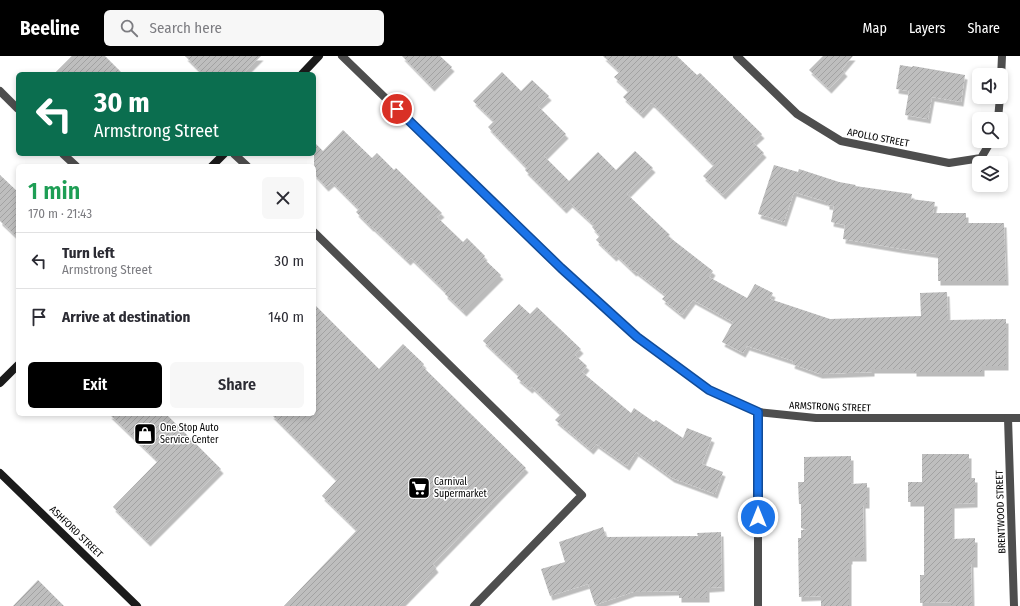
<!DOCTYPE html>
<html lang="en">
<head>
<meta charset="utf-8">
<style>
  body { margin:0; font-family:"Fira Sans Condensed",sans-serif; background:#f7f7f7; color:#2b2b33; height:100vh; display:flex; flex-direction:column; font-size:15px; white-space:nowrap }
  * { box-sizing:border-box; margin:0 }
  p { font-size:13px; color:#7c7c81 }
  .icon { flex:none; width:22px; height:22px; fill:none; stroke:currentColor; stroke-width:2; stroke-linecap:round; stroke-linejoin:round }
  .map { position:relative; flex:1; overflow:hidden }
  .details { position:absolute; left:16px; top:108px; width:300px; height:252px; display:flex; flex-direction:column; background:#fff; border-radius:6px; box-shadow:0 2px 6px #0003 }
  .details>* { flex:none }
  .top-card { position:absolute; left:16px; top:16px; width:300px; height:84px; border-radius:6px; box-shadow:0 2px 6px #0003; background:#0b6e4f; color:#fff; overflow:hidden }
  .controls { position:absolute; left:972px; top:12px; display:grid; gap:8px }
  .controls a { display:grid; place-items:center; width:36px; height:36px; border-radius:6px; background:#fff; box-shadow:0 2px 6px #0003; font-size:20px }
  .pin { position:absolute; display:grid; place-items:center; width:34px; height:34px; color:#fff; margin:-17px; border:2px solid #fff; border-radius:50%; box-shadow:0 1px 4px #0007 }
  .me { position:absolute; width:44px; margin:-22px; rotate:0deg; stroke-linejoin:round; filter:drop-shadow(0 0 3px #0008) }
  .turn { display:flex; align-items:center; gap:14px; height:84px; padding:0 12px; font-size:18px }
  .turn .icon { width:52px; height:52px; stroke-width:2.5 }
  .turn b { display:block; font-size:28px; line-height:34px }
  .round { display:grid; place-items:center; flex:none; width:42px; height:42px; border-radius:6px; background:#f7f7f7 }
  .overview { display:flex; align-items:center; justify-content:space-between; height:68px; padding:0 12px }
  h1 { font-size:24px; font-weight:600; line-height:30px; color:#1e9e55 }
  .button { display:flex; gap:8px; margin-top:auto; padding:8px 12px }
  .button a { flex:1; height:46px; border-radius:6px; background:#000; color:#fff; font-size:16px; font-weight:600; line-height:46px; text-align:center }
  .button a+a { background:#f7f7f7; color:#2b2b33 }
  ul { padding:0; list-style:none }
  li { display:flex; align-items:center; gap:12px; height:56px; padding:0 12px; border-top:1px solid #e1e1e2 }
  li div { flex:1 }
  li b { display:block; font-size:15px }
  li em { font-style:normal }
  header { display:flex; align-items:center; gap:24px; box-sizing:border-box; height:56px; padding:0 20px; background:#000; color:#fff }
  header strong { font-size:19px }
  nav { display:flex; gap:22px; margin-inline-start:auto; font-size:14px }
  .search { width:280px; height:36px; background:#f7f7f7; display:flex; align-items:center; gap:10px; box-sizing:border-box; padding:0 14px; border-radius:6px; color:#7c7c81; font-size:15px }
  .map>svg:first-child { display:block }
  .building { fill:url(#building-hatch); filter:url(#shadow) }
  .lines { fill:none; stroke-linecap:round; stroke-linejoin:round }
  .lane { stroke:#4e4e4e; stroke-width:8 }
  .street { stroke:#4e4e4e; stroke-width:8 }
  .secondary { stroke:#1b1b1b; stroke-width:8 }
  .route-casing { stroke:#114b97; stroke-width:10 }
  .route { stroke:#1a73e8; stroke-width:7 }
  .labels { text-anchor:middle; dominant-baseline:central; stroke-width:3; stroke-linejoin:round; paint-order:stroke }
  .street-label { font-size:10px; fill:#000; stroke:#fff }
  .poi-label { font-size:10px; fill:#000; stroke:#fff; text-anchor:start }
</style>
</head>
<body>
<header>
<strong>Beeline</strong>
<div class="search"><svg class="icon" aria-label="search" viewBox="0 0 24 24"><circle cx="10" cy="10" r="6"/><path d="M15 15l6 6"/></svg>Search here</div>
<nav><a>Map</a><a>Layers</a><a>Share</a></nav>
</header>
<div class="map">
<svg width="1020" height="550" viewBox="0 0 1020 550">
  <defs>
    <pattern id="building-hatch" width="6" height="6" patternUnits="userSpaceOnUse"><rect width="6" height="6" fill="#bebebe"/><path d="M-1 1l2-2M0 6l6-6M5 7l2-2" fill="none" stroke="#a2a2a2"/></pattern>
    <filter id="shadow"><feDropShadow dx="2.5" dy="4.5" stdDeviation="0" flood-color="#0004"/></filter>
  </defs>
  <rect width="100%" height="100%" fill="#fff"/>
  <g class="building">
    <polygon points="72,0 105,0 123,18 54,18"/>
    <polygon points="185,0 261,0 243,18 203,18"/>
    <polygon points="402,0 440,0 452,11 432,31"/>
    <polygon points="603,0 677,0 697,19 700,17 762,78 753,86 764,97 723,139 703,120 714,109 653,48 651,47 641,58 623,41 629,35 614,21 620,16"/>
    <polygon points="823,0 853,0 842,13 845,16 829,33 809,14"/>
    <polygon points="900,9 912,11 913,10 965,19 961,46 932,41 928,63 905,59 909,35 896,33"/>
    <polygon points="502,16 521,35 532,24 549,40 538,50 566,78 544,100 569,125 598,96 616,114 635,95 653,112 627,138 670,179 668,180 713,215 709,221 747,242 755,228 773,237 770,243 830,263 921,260 920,237 947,236 948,264 1006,263 1006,310 982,310 982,316 914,316 914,313 872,313 872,316 820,318 792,308 793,305 747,290 743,297 722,286 733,266 693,244 682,259 662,243 666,239 635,215 634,216 616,199 614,201 596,184 600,180 592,171 594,169 570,147 564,153 525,114 527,112 488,71 494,65 473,45"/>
    <polygon points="343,74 372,102 377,97 394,114 396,112 442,157 437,161 463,186 467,182 485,200 483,202 501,219 464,256 445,238 446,236 411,202 408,205 372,171 371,171 356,156 359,153 332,126 326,131 314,118 314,86 323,95"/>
    <polygon points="774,109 798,116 799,113 839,126 856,129 855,130 912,138 911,143 935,146 933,157 966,157 966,167 1004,167 1006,225 938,225 938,198 902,193 843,183 845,169 831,166 834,150 827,149 827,146 794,136 784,166 758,158"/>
    <polygon points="0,119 18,136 18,182 0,165"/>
    <polygon points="314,248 379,313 403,288 424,308 422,310 526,412 433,508 436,512 399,550 284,550 357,474 322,440 337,424 271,358 314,358"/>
    <polygon points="519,248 530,258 537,251 581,293 575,299 587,310 582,316 631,357 634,352 654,366 656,364 683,382 687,372 712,382 702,408 723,416 715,438 672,422 636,396 627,410 596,388 591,394 555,364 561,358 532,331 530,333 517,322 519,319 483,285"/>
    <polygon points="109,358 166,358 221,413 148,486 113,451 158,405"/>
    <polygon points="922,398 969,398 969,422 975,422 975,447 952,448 952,483 975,482 975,507 971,507 972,550 951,550 951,546 920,547 920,519 924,519 924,446 908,446 908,426 922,426"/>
    <polygon points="851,400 851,428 867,427 867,448 863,448 864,501 850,501 850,504 849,504 849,550 821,550 821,540 799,541 798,482 801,482 801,474 807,474 801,472 801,448 799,448 798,426 804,426 804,401"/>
    <polygon points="603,471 606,481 698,480 697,477 721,476 722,531 707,532 707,542 679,542 679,535 633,536 595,549 588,528 550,540 541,513 565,506 559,486"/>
    <polygon points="38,524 64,550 13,550"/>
  </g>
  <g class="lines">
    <g class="lane">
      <polyline points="234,98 247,110"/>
      <polyline points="314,176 582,439 474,550"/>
    </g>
    <g class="street">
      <polyline points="342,0 561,212 637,281 709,334 758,356 816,362 1020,362"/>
      <polyline points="737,0 797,58 841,85 949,107 981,102 991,85"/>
      <polyline points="1001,22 1002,0"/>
      <polyline points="0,35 18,53"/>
      <polyline points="998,63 1000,41"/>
      <polyline points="63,98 76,110"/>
      <polyline points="1008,362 1014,550"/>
      <polyline points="758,550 758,356"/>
    </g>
    <g class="secondary">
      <polyline points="302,18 319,0"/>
      <polyline points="212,110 224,98"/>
      <polyline points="0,327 18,309"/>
      <polyline points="0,417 137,550"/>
    </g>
  </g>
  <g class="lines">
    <g class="route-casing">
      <polyline id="route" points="397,53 561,212 637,281 709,334 758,356 758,461"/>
    </g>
    <use href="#route" class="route"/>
  </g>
  <defs>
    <g id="shop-square" transform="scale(1.15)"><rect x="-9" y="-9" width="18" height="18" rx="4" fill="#000" stroke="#fff"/><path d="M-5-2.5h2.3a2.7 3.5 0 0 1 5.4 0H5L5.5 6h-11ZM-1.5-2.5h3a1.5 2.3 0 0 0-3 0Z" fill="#fff"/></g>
    <g id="supermarket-square" transform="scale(1.15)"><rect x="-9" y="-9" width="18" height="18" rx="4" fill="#000" stroke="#fff"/><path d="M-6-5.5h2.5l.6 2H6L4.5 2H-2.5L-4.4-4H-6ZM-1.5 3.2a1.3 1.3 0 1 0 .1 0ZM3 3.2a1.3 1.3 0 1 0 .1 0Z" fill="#fff"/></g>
  </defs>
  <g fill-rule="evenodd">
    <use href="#shop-square" x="145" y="378"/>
    <use href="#supermarket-square" x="419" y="432"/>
  </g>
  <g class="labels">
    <g class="street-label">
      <text transform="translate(878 82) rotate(11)">APOLLO STREET</text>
      <text transform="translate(830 351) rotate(2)">ARMSTRONG STREET</text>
      <text transform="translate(1001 456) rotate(-92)">BRENTWOOD STREET</text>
      <text transform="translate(76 476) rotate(44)">ASHFORD STREET</text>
    </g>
    <g class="poi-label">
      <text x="160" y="372">One Stop Auto<tspan x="160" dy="12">Service Center</tspan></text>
      <text x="434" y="426">Carnival<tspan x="434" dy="12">Supermarket</tspan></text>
    </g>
  </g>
</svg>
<div class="controls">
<a><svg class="icon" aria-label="sound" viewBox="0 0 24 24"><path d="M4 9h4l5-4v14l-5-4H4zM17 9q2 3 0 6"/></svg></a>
<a><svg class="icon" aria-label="search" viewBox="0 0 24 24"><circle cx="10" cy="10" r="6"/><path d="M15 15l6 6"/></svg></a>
<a><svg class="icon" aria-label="layers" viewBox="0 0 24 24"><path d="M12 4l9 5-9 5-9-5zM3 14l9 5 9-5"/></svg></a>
</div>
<div class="pin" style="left:397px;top:53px;background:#d93025"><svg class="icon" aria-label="arrive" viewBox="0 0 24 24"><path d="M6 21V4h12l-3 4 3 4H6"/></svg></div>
<svg class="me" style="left:758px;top:461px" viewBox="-20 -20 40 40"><circle r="17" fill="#1a73e8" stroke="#fff" stroke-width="3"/><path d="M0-11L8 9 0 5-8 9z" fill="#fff"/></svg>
<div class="top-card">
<div class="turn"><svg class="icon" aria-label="left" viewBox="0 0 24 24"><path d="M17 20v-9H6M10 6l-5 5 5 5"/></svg><div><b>30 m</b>Armstrong Street</div></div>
</div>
<section class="details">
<div class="overview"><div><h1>1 min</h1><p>170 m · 21:43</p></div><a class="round"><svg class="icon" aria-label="close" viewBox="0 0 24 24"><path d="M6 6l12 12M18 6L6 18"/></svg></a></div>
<ul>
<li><svg class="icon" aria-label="left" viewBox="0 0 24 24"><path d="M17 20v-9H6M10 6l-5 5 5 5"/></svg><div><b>Turn left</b><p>Armstrong Street</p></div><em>30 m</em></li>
<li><svg class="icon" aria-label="arrive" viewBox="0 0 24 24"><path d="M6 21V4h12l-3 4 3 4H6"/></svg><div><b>Arrive at destination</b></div><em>140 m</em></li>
</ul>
<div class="button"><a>Exit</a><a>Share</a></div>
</section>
</div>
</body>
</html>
